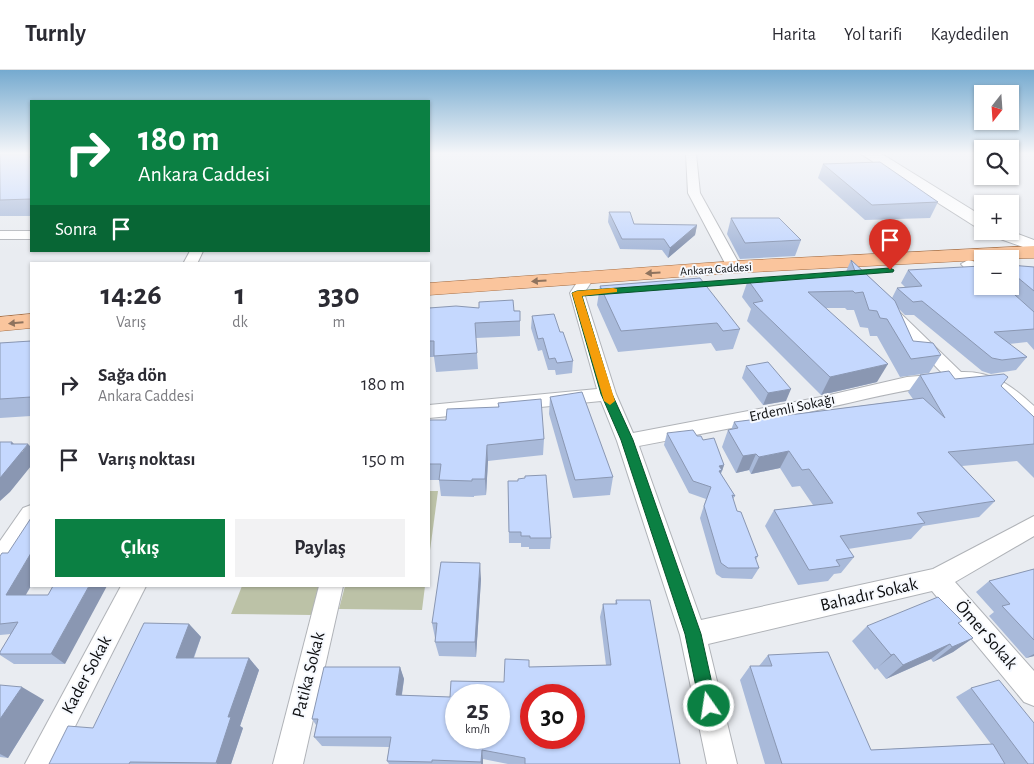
<!DOCTYPE html>
<html lang="tr">
<head>
<meta charset="utf-8">
<style>
  body { margin:0; font-family:"Alegreya Sans",sans-serif; background:#f2f2f3; color:#2b2b33; height:100vh; display:flex; flex-direction:column; font-size:19px; white-space:nowrap }
  * { box-sizing:border-box; margin:0 }
  p { font-size:16px; color:#7c7c81 }
  .icon { flex:none; width:28px; height:28px; fill:none; stroke:currentColor; stroke-width:2; stroke-linecap:round; stroke-linejoin:round }
  .map { position:relative; flex:1; overflow:hidden }
  .panel { position:absolute; left:30px; top:192px; width:400px; height:325px; display:flex; flex-direction:column; background:#fff; border-radius:0px; box-shadow:0 1px 4px #0004 }
  .panel>* { flex:none }
  .top-card { position:absolute; left:30px; top:30px; width:400px; height:152px; border-radius:0px; box-shadow:0 1px 4px #0004; background:#0b8043; color:#fff; overflow:hidden }
  .needle { width:32px; rotate:197deg }
  .fabs { position:absolute; left:974px; top:15px; display:grid; gap:10px }
  .fabs a { display:grid; place-items:center; width:45px; height:45px; border-radius:0px; background:#fff; box-shadow:0 1px 4px #0004; font-size:25px }
  .speed { position:absolute; left:445px; top:614px; display:flex; gap:10px; font-size:25px; font-weight:700; text-align:center }
  .speed>* { display:grid; place-content:center; width:65px; height:65px; border-radius:50%; background:#fff; box-shadow:0 1px 4px #0004; line-height:1 }
  .speed small { font-size:12px; font-weight:400 }
  .speed .limit { border:8px solid #d22; background:#fff; color:#111 }
  .pin { position:absolute; display:grid; place-items:center; width:42px; height:42px; color:#fff; margin:-51px -21px; border-radius:50% 50% 50% 0; rotate:-45deg; box-shadow:0 0 5px #0007 }
  .pin .icon { rotate:45deg }
  .me { position:absolute; width:55px; margin:-28px; rotate:347deg; stroke-linejoin:round; filter:drop-shadow(0 0 4px #0008) }
  .turn { display:flex; align-items:center; gap:18px; height:105px; padding:0 25px; font-size:22px }
  .turn .icon { width:65px; height:65px; stroke-width:2.5 }
  .turn b { display:block; font-size:35px; line-height:42px }
  .then { display:flex; align-items:center; height:48px; padding:0 25px; background:#0003; gap:10px; font-size:19px }
  .eta { display:flex; justify-content:space-evenly; align-items:center; height:85px; text-align:center }
  .eta b { font-size:30px; font-weight:700; line-height:35px }
  .primary-button { display:flex; gap:10px; margin-top:auto; padding:10px 25px }
  .primary-button a { flex:1; height:58px; border-radius:0px; background:#0b8043; color:#fff; font-size:20px; font-weight:700; line-height:58px; text-align:center }
  .primary-button a+a { background:#f2f2f3; color:#2b2b33 }
  ul { padding:0; list-style:none }
  li { display:flex; align-items:center; gap:15px; height:75px; padding:0 25px }
  li div { flex:1 }
  li b { display:block; font-size:19px }
  li em { font-style:normal }
  header { display:flex; align-items:center; gap:30px; box-sizing:border-box; height:70px; padding:0 25px; background:#fff; border-bottom:1px solid #e1e1e2 }
  header strong { font-size:24px }
  nav { display:flex; gap:28px; margin-inline-start:auto; font-size:18px }
  .map>svg:first-child { display:block }
  .green { fill:#bcc2a7 }
  .lines { fill:none; stroke-linecap:round; stroke-linejoin:round }
  .street-casing { stroke:#b0b3b8; stroke-width:2 }
  .secondary-casing { stroke:#b0b3b8; stroke-width:2 }
  .primary-casing { stroke:#a56c41; stroke-width:1 }
  .street { fill:#fff; fill-rule:evenodd }
  .secondary { fill:#fff; fill-rule:evenodd }
  .primary { fill:#fac59d; fill-rule:evenodd }
  .wall { fill:#a9bada }
  .shaded-wall { fill:#8a97b2 }
  .building { fill:#c5d8fe; stroke:#8a97b2; fill-rule:evenodd }
  .oneway { fill:#8f735e }
  .route { fill:#0b8043; stroke:#07532c }
  .slow { fill:#f59e0b }
  .labels { text-anchor:middle; dominant-baseline:central; stroke-width:4; stroke-linejoin:round; paint-order:stroke }
  .far-street-label { font-size:12px; fill:#0d0e10; stroke:#f6f9fe }
  .street-label { font-size:15px; fill:#0d0e10; stroke:#f6f9fe }
  .near-street-label { font-size:18px; fill:#0d0e10; stroke:#f6f9fe }
</style>
</head>
<body>
<header>
<strong>Turnly</strong>
<nav><a>Harita</a><a>Yol tarifi</a><a>Kaydedilen</a></nav>
</header>
<div class="map">
<svg width="1034" height="694" viewBox="0 0 1034 694">
  <rect width="100%" height="100%" fill="#e9ecf1"/>
  <g class="green">
    <polygon points="429,421 438,421 429,488"/>
    <polygon points="242,516 320,516 312,545 231,544"/>
    <polygon points="345,516 425,516 422,540 339,539"/>
  </g>
  <g class="lines">
    <g class="street-casing">
      <g id="street">
        <polygon points="686,84 696,84 700,123 741,197 739,200 734,201 727,197 688,123"/>
        <rect x="0" y="161" width="31" height="8"/>
        <polygon points="190,181 203,181 197,194 183,194"/>
        <polygon points="968,190 973,191 982,201 982,212 977,211 961,194"/>
        <path d="M587 204 592 205 594 208 584 223 616 324 633 363 821 327 907 307 943 304 883 242 880 239 883 236H893L961 302C993 301 1012 316 1034 336V354C1012 347 1003 319 979 314 967 312 954 314 941 315 900 320 862 330 822 339 761 353 700 364 639 376L701 550 933 499 1034 446V466L955 512 1034 601V636L1024 632 932 521 708 574 737 694H707L680 565 617 371 601 331 429 348V335L597 319 570 223 582 205Z"/>
        <polygon points="31,435 31,462 8,497 0,500 0,471 23,438"/>
        <polygon points="121,516 146,516 56,694 25,694"/>
        <polygon points="319,516 343,516 303,694 273,694"/>
      </g>
    </g>
    <g class="secondary-casing">
      <g id="secondary">
        <polygon points="861,84 882,84 982,146 982,158 976,157"/>
        <polygon points="986,161 1010,161 1034,170 1034,181 989,165"/>
      </g>
    </g>
    <g class="primary-casing">
      <g id="primary">
        <polygon points="1034,176 1034,188 982,189 982,190 734,203 429,225 429,213 734,191"/>
        <polygon points="31,244 31,258 0,261 0,247"/>
      </g>
    </g>
    <use href="#street" class="street"/>
    <use href="#secondary" class="secondary"/>
    <use href="#primary" class="primary"/>
  </g>
  <g class="wall">
    <rect x="0" y="84" width="31" height="62"/>
    <polygon points="823,94 938,132 930,148 865,150 818,108"/>
    <polygon points="609,142 634,154 697,155 695,165 668,188 662,180 620,179 608,152"/>
    <polygon points="731,148 801,170 795,186 740,189 727,164"/>
    <polygon points="851,190 892,228 897,218 905,217 901,213 908,200 982,216 1010,216 1010,195 1034,197 1034,280 1027,272 1009,274 1027,287 1016,300 991,304 982,301 914,245 905,245 898,238 913,271 941,285 929,303 900,307 877,266 870,266 868,258 860,257 854,240 847,240 845,238 826,238 877,312 821,325 747,251 751,239 742,227 748,210 788,208 789,206 845,204"/>
    <polygon points="600,216 740,259 733,279 716,281 711,273 618,282 597,235"/>
    <polygon points="429,238 479,238 520,241 520,266 476,268 478,299 436,302 434,287 429,287"/>
    <polygon points="532,246 560,262 573,291 572,303 556,305 555,300 548,300 542,280 538,281 531,258"/>
    <polygon points="31,271 31,346 0,348 0,273"/>
    <polygon points="746,296 786,331 763,335 742,308"/>
    <polygon points="920,305 955,309 1001,316 1034,347 1034,408 1017,391 962,396 995,431 979,447 923,456 911,469 848,479 854,487 841,503 834,504 828,511 798,515 765,456 774,440 813,435 800,416 792,417 780,398 751,404 749,400 736,403 722,377 728,360 731,360 734,352 913,329 908,322"/>
    <polygon points="550,327 613,407 610,425 573,428 549,344"/>
    <polygon points="498,333 544,369 543,385 488,391 486,425 474,426 474,427 441,426 439,410 429,410 429,350 446,350 498,337"/>
    <polygon points="667,363 697,366 703,370 724,395 721,404 735,426 733,429 737,441 758,486 756,490 759,498 752,509 722,508 716,504 700,448 706,429 689,423 664,375"/>
    <polygon points="508,411 551,468 550,479 529,479 529,477 521,477 521,473 509,473"/>
    <polygon points="0,486 26,525 65,594 14,594 0,585 0,582 11,564 0,565"/>
    <polygon points="1034,499 1034,586 1026,588 989,546 994,542 976,522 989,511"/>
    <polygon points="481,509 476,587 439,586 435,572 435,568 432,553"/>
    <polygon points="616,530 680,694 508,694 483,689 483,694 389,694 387,691 389,677 322,676 314,667 316,655 312,649 400,597 404,609 402,625 450,627 504,612 529,597 606,595 600,547 603,534 615,534"/>
    <polygon points="959,553 973,568 953,582 933,592 931,589 886,609 877,598 875,600 852,571 867,556"/>
    <polygon points="189,554 201,567 194,588 249,588 259,600 240,656 243,658 231,694 49,694 93,658"/>
    <polygon points="768,585 871,680 991,674 956,627 971,618 1034,694 765,694 740,610 750,596 759,596"/>
    <polygon points="0,615 44,630 8,688 0,687"/>
  </g>
  <g class="shaded-wall">
    <polygon points="697,155 695,165 668,188 670,178"/>
    <polygon points="888,294 877,312 821,325 830,307"/>
    <polygon points="791,319 786,331 763,335 768,323"/>
    <polygon points="12,372 22,382 28,374 31,377 31,396 10,422 0,431 0,408 11,374"/>
    <polygon points="487,375 488,391 486,425 485,409"/>
    <polygon points="789,381 780,398 751,404 759,387"/>
    <polygon points="756,384 749,400 736,403 743,386"/>
    <polygon points="724,395 722,401 722,400 717,412 719,396"/>
    <polygon points="31,483 31,516 20,535 6,525"/>
    <polygon points="480,493 481,509 476,587 475,572"/>
    <polygon points="89,516 107,516 65,594 51,584"/>
    <polygon points="189,554 201,567 189,600 176,588"/>
    <polygon points="973,568 953,582 933,592 952,577"/>
    <polygon points="950,574 931,589 886,609 903,595"/>
    <polygon points="894,584 877,598 875,600 891,585"/>
    <polygon points="1034,584 1034,586 1026,588"/>
    <polygon points="249,588 259,600 240,656 243,658 231,694 217,694 216,693 228,647"/>
    <polygon points="400,597 404,609 400,636 396,625"/>
    <polygon points="22,617 44,630 8,688 0,684 0,649"/>
    <polygon points="482,680 483,689 483,694 481,694 481,692"/>
  </g>
  <g class="building">
    <polygon points="0,84 31,84 31,86 29,87 31,87 31,129 0,130"/>
    <polygon points="880,92 938,132 872,135 823,94"/>
    <polygon points="609,142 630,142 634,154 697,155 670,178 664,169 622,169"/>
    <polygon points="731,148 779,148 801,170 745,173"/>
    <polygon points="851,190 895,231 913,271 933,273 941,285 911,289 887,249 880,248 877,241 869,240 863,222 855,223 853,221 808,222 888,294 830,307 753,233 763,231 748,210 791,208 789,206 856,204"/>
    <polygon points="1010,195 1034,197 1034,221 1011,202 1010,202"/>
    <polygon points="981,196 982,198 982,216 1005,216 1034,242 1034,259 994,262 1027,287 1002,290 992,288 922,231 913,232 897,218 922,216 908,200"/>
    <polygon points="700,208 740,259 723,261 717,253 621,261 600,216"/>
    <polygon points="513,230 514,241 520,241 520,251 475,253 477,283 434,286 434,271 429,271 429,238 456,236 479,238 479,232"/>
    <polygon points="554,244 560,262 563,262 573,291 557,293 555,288 549,289 543,268 538,269 532,246"/>
    <polygon points="31,271 31,327 0,329 0,273"/>
    <polygon points="768,292 791,319 768,323 746,296"/>
    <polygon points="949,301 955,309 1004,304 1008,307 1001,316 1034,347 1034,374 948,382 995,431 917,443 925,453 840,466 854,487 836,490 840,496 809,500 774,440 833,433 809,399 802,400 789,381 759,387 756,384 743,386 728,360 738,358 734,352 923,328 945,348 920,305"/>
    <polygon points="582,322 613,407 575,410 550,327"/>
    <polygon points="541,329 544,369 487,375 485,409 472,409 472,411 439,410 441,394 429,394 429,350 446,350 447,339 499,337 498,333"/>
    <polygon points="693,360 697,366 701,366 703,370 714,368 724,395 719,396 722,400 719,401 735,426 732,425 737,441 741,442 758,486 755,487 759,498 728,498 721,493 704,436 711,417 693,411 667,363"/>
    <polygon points="0,372 12,372 11,374 28,374 0,408"/>
    <polygon points="546,405 551,468 530,468 530,466 521,466 521,462 509,462 508,411 518,411 518,409 525,408 525,406"/>
    <polygon points="31,448 31,483 6,525 48,525 53,516 89,516 51,584 0,584 0,582 18,552 0,554 0,486 2,483 8,483"/>
    <polygon points="441,492 480,493 475,572 435,572 437,553 432,553"/>
    <polygon points="1034,499 1034,570 1002,536 1010,534 989,511"/>
    <polygon points="938,527 962,551 958,553 973,568 952,577 950,574 903,595 894,584 891,585 867,556"/>
    <path d="M616 530H650L680 694H525V688L482 680 481 692 432 690V692L387 691 391 667H314L318 649H312L324 597H400L396 625 450 627 451 611 504 612 505 589 529 590V597L611 595 603 534H617ZM456 625H499V668H456ZM531 625H574V668H531Z"/>
    <polygon points="144,553 189,554 176,588 249,588 228,647 231,647 216,693 130,692 129,694 49,694 68,656 93,658"/>
    <polygon points="828,582 871,680 993,674 1005,694 782,694 750,596 772,596 768,585"/>
    <polygon points="999,610 1034,653 1034,694 1028,694 971,618"/>
    <polygon points="0,615 22,617 0,649"/>
  </g>
  <defs><path id="oneway-solid" d="M-6-.8H1V-3.2L6.5 0L1 3.2V.8H-6Z" transform="scale(1.25)"/></defs>
  <g class="oneway">
    <use href="#oneway-solid" transform="translate(653 203) rotate(176)"/>
    <use href="#oneway-solid" transform="translate(539 211) rotate(176)"/>
    <use href="#oneway-solid" transform="translate(16 253) rotate(175)"/>
  </g>
  <linearGradient id="sky" x2="0" y2="1"><stop stop-color="#75aacf"/><stop offset="0.46" stop-color="#f5f6f9"/><stop offset="1" stop-color="#f5f6f9" stop-opacity="0"/></linearGradient>
  <rect width="1034" height="181" fill="url(#sky)"/>
  <polygon class="route" points="890,198 894,200 893,202 582,226 612,324 633,370 701,564 717,636 715,642 709,644 703,642 700,636 685,564 621,370 601,324 572,223 577,221"/>
  <polygon class="slow" points="613,218 617,219 617,222 582,226 615,331 610,335 604,331 572,223 577,221"/>
  <g class="labels">
    <g class="far-street-label">
      <text transform="translate(716 199) rotate(-4)">Ankara Caddesi</text>
    </g>
    <g class="street-label">
      <text transform="translate(792 338) rotate(-12)">Erdemli Sokağı</text>
    </g>
    <g class="near-street-label">
      <text transform="translate(869 525) rotate(-13)">Bahadır Sokak</text>
      <text transform="translate(986 565) rotate(49)">Ömer Sokak</text>
      <text transform="translate(87 605) rotate(-62)">Kader Sokak</text>
      <text transform="translate(309 605) rotate(-76)">Patika Sokak</text>
    </g>
  </g>
</svg>
<div class="fabs">
<a><svg class="needle" viewBox="-14 -14 28 28"><path d="M0-13l5 13h-10z" fill="#e53935"/><path d="M0 13l5-13h-10z" fill="#7c7c81"/></svg></a>
<a><svg class="icon" aria-label="search" viewBox="0 0 24 24"><circle cx="10" cy="10" r="6"/><path d="M15 15l6 6"/></svg></a>
<a>+</a>
<a>−</a>
</div>
<div class="speed"><div>25<small>km/h</small></div><div class="limit">30</div></div>
<div class="pin" style="left:890px;top:200px;background:#d93025"><svg class="icon" aria-label="arrive" viewBox="0 0 24 24"><path d="M6 21V4h12l-3 4 3 4H6"/></svg></div>
<svg class="me" style="left:709px;top:636px" viewBox="-20 -20 40 40"><circle r="17" fill="#0b8043" stroke="#fff" stroke-width="3"/><path d="M0-11L8 9 0 5-8 9z" fill="#fff"/></svg>
<div class="top-card">
<div class="turn"><svg class="icon" aria-label="right" viewBox="0 0 24 24"><path d="M7 20v-9h11M14 6l5 5-5 5"/></svg><div><b>180 m</b>Ankara Caddesi</div></div>
<div class="then">Sonra<svg class="icon" aria-label="arrive" viewBox="0 0 24 24"><path d="M6 21V4h12l-3 4 3 4H6"/></svg></div>
</div>
<section class="panel">
<div class="eta">
<div><b>14:26</b><p>Varış</p></div>
<div><b>1</b><p>dk</p></div>
<div><b>330</b><p>m</p></div>
</div>
<ul>
<li><svg class="icon" aria-label="right" viewBox="0 0 24 24"><path d="M7 20v-9h11M14 6l5 5-5 5"/></svg><div><b>Sağa dön</b><p>Ankara Caddesi</p></div><em>180 m</em></li>
<li><svg class="icon" aria-label="arrive" viewBox="0 0 24 24"><path d="M6 21V4h12l-3 4 3 4H6"/></svg><div><b>Varış noktası</b></div><em>150 m</em></li>
</ul>
<div class="primary-button"><a>Çıkış</a><a>Paylaş</a></div>
</section>
</div>
</body>
</html>
